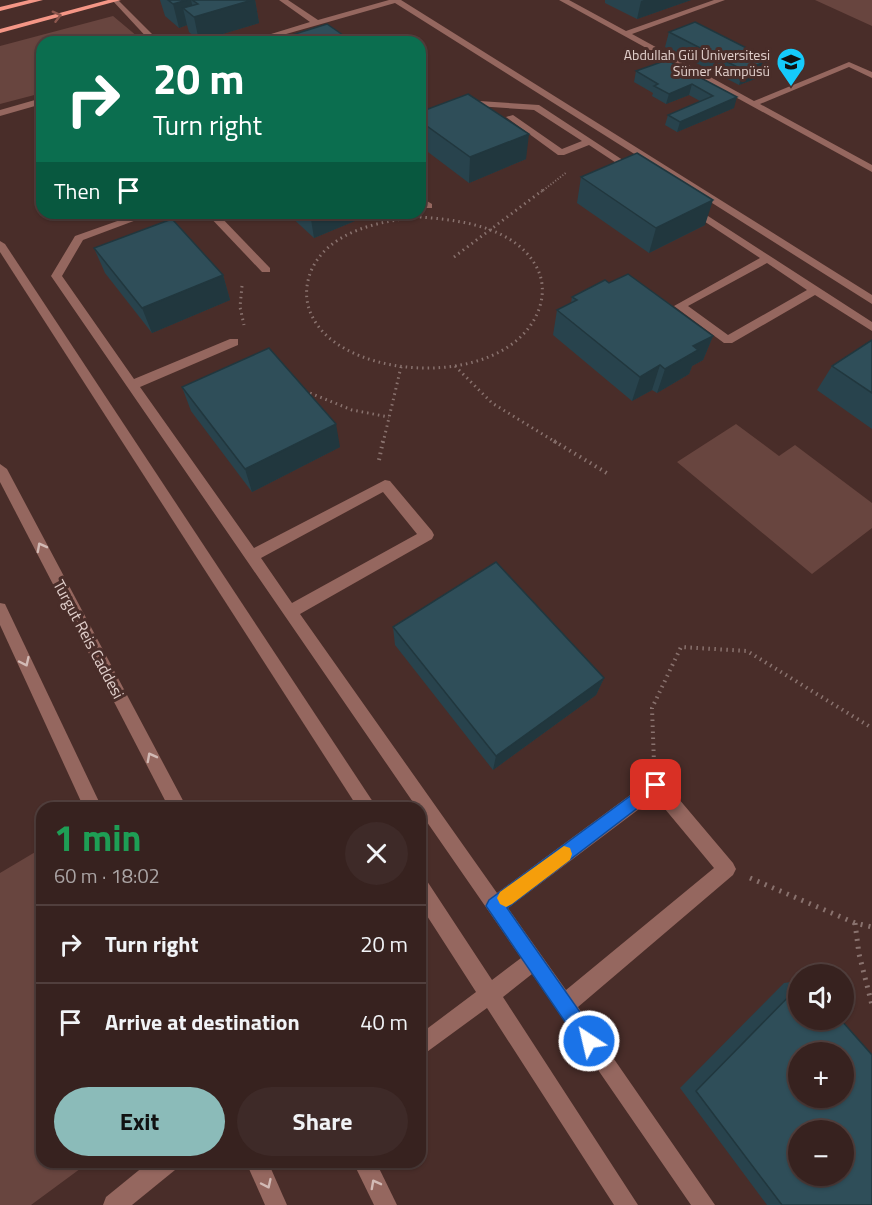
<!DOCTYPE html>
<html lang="en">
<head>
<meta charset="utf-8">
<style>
  body { margin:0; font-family:"Titillium Web",sans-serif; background:#3e2a28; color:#f1f3f6; height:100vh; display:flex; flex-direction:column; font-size:22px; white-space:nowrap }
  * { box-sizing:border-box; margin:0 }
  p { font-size:20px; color:#aaa4a4 }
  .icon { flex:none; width:33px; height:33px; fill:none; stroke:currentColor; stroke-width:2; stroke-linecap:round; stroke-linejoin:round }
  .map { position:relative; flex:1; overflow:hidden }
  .details { position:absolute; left:36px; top:802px; width:390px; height:366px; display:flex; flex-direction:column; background:#37221f; border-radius:18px; box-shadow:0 2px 4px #0004,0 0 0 2px #513f3d }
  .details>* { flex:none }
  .top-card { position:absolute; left:36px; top:36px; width:390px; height:183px; border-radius:18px; box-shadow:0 2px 4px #0004,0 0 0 2px #513f3d; background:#0b6e4f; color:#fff; overflow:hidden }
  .buttons { position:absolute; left:788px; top:964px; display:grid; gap:12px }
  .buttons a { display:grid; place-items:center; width:66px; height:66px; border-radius:50%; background:#37221f; box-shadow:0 2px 4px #0004,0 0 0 2px #513f3d; font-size:30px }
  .pin { position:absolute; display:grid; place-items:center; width:51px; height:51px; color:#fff; margin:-26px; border-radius:12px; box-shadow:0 3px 9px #0006 }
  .me { position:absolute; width:66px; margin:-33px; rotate:325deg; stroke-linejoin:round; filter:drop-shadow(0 0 4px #0008) }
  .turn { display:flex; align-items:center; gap:21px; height:126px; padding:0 18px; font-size:27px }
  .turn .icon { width:78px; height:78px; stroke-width:2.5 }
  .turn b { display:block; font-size:42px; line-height:51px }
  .then { display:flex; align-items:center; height:57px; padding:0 18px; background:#0003; gap:12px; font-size:22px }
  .round { display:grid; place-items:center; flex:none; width:63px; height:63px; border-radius:32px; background:#3e2a28 }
  .overview { display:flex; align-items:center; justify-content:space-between; height:102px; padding:0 18px }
  h1 { font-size:36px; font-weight:700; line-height:45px; color:#1e9e55 }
  .cta { display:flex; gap:12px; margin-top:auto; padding:12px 18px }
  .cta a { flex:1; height:69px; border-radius:36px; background:#8bbbb9; color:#111; font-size:24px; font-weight:700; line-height:69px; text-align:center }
  .cta a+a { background:#3e2a28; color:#f1f3f6 }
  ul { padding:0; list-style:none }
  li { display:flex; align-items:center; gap:18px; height:78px; padding:0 18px; border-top:2px solid #513f3d }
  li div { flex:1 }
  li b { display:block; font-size:22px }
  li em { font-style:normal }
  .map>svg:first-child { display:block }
  .green { fill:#68453f }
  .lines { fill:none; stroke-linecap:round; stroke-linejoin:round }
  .path-far3 { stroke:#89726e; stroke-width:2; stroke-dasharray:1 2; stroke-linecap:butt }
  .path-far2 { stroke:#89726e; stroke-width:3; stroke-dasharray:1.5 4; stroke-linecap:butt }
  .path-far1 { stroke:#89726e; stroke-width:4; stroke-dasharray:1.5 4.5; stroke-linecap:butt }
  .path { stroke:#89726e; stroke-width:5; stroke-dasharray:2 6; stroke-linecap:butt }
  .minor { fill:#95675f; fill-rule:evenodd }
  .major { fill:#f49686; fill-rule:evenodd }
  .wall { fill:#28434d }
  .shaded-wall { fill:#21373e }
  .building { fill:#2f4e59; stroke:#21373e; stroke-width:1.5; fill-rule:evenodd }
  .oneway { stroke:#8d574e }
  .oneway2 { stroke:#d2bab5 }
  .route { fill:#1a73e8; stroke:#114b97; stroke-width:1.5 }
  .slow { fill:#f59e0b }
  .labels { text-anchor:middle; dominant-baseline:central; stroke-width:6; stroke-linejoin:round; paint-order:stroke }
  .far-poi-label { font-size:14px; fill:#e1cfcb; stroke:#492d29; text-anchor:end }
  .street-label { font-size:16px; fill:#e1cfcb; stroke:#492d29 }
</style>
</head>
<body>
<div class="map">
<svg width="872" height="1205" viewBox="0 0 872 1205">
  <rect width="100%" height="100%" fill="#492d29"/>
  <g class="green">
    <polygon points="815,0 872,0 872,26"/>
    <polygon points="113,16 144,42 42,42 42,93 0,104 0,46"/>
    <polygon points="736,424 779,456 795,445 872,503 872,528 812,574 677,462"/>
    <polygon points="42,848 42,1162 88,1163 31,1205 0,1205 0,873"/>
  </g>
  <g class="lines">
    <polyline class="path-far3" points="541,192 567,172"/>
    <g class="path-far2">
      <path d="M420 217C461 220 514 227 536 266 543 278 544 293 540 306 516 383 374 384 324 333 307 315 302 294 311 271 329 230 381 221 420 217Z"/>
      <polyline points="454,257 543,190"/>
      <polyline points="242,286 240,307 244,325"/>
      <polyline points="455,366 492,403 557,443"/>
      <polyline points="305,391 352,410 389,417"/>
      <polyline points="383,443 401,367"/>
    </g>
    <g class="path-far1">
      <polyline points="554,441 610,475"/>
      <polyline points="379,460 383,441"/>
      <polyline points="654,763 652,708 681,647 747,651 872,728"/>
    </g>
    <g class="path">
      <polyline points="750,878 855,923 872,927"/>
      <polyline points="855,923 859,954 872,1005"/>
    </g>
    <g class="minor">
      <polygon points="112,0 118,0 160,42 151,42"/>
      <polygon points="279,0 288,0 318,20 389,0 401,0 872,295 872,304 395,3 258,42 245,42 310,22"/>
      <polygon points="559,0 569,0 626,31 714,0 725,0 632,34 754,101 849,62 872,72 872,78 849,67 760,104 872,165 872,172"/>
      <polygon points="42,98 42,104 0,116 0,110"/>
      <polygon points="464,100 539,105 641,172 633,174 589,145 564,155 558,155 506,117 513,115 562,149 582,141 534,110 461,105 460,103"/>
      <polygon points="420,197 432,204 432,208 424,208 420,205"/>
      <path d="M691 205 872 322V331L815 295 732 343H724L674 306 760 258 687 210 686 208ZM767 263 807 290 728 335 688 306Z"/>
      <path d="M140 213H155L83 240 62 276 134 379 230 339H238V345L140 387 254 548 385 480 390 481 432 531 434 535 432 539 300 614 497 893 656 776 662 779 733 863 736 869 733 875 578 1007 715 1205H691L532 974 503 997 638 1205H614L487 1008 420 1057V1034L476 992 420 905V879L427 881 492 980 521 958 420 812V808H417L51 276 75 236ZM383 492 417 534 292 603 261 558ZM655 797 714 868 566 990 508 908Z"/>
      <polygon points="206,213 217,213 270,268 270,272 262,272"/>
      <polygon points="0,241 5,244 377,808 358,808 0,252"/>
      <polygon points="0,464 7,469 187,808 169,808 0,482"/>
      <polygon points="0,603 5,604 102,808 84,808 0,625"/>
      <polygon points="149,1162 178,1162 175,1170 132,1205 103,1205 106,1197"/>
      <polygon points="246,1162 268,1162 287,1205 265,1205"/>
      <polygon points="353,1162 376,1162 397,1205 374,1205"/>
    </g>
    <g class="major">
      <polygon points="29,0 43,0 0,11 0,7"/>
      <polygon points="108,0 121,0 0,33 0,29"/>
    </g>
  </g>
  <g class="wall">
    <polygon points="160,0 255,0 259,23 199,41 189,32 187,25 179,28 165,16"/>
    <polygon points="605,0 691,0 637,19 605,3"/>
    <polygon points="669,32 770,60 765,75 739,85 665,47"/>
    <polygon points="667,60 734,108 677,132 665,125 668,115 700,101 689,95 666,104 652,96 653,93 634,82 636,71"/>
    <polygon points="420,112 526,159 469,183 420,146"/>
    <polygon points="581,177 705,225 649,253 577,203"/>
    <polygon points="287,213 374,213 314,238"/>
    <polygon points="94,248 223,275 230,300 152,333 105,273"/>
    <polygon points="572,297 713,336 703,360 692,366 689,374 657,393 652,390 632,401 553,335 557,310 571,303"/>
    <polygon points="872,340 872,429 817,390 832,366"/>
    <polygon points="182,387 340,447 252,492 191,411"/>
    <polygon points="393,627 604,678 596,695 493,770 395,645"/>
    <polygon points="798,981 798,1020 872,1205 767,1205 680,1088 784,983"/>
  </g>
  <g class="shaded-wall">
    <polygon points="187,0 191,0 195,16 252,0 255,0 259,23 199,41 194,17 183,8 187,25 179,28 173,4"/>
    <polygon points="644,0 691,0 637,19 641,1"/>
    <polygon points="770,60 765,75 739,85 743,70"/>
    <polygon points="692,84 689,95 666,104 669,94"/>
    <polygon points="737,97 734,108 677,132 680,122"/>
    <polygon points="529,134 526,159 469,183 470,157"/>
    <polygon points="713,200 705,225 649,253 656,228"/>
    <polygon points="310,213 374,213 314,238"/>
    <polygon points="223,275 230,300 152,333 142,308"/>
    <polygon points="713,336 703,360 692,366 689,374 657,393 665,369 693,346"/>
    <polygon points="660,365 652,390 632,401 640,377"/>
    <polygon points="336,424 340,447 252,492 245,469"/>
    <polygon points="604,678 596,695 493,770 496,756"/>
  </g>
  <g class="building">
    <polygon points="168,0 187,0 173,4"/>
    <polygon points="192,0 252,0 194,17 183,8 198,4"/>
    <polygon points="695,22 770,60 743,70 669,32"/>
    <polygon points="327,24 353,42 283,42 279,39"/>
    <polygon points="667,60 737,97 680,122 668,115 713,96 692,84 669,94 654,86 658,84 636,71"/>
    <polygon points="468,94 529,134 470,157 420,121 420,112"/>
    <polygon points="637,153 713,200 656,228 581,177"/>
    <polygon points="172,219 223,275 142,308 94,248"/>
    <polygon points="628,274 713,336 693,346 698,350 665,369 660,365 640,377 557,310 577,300 572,297 605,280 609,283"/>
    <polygon points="872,340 872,393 832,366"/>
    <polygon points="269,348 336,424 245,469 182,387"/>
    <polygon points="496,562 604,678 496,756 393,627"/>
    <path d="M798 987V1020H841L872 1055V1205H782L696 1091ZM798 1053H843V1098H798ZM798 1131H843V1176H798Z"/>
  </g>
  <defs><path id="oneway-chevron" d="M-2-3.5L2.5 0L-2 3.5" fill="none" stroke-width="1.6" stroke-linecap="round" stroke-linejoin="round" transform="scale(1.5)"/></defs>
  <use class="oneway" href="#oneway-chevron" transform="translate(57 16) rotate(-15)"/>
  <g class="oneway2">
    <use href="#oneway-chevron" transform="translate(41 547) rotate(-118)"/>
    <use href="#oneway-chevron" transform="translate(25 662) rotate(65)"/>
    <use href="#oneway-chevron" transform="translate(151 757) rotate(-118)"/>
    <use href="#oneway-chevron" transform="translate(267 1184) rotate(65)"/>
    <use href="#oneway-chevron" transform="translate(375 1184) rotate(-118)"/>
  </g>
  <polygon class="route" points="656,777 661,779 664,785 661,790 507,908 596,1035 599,1041 596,1048 589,1050 583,1048 486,906 489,900"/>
  <polygon class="slow" points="564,846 570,848 572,854 570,860 512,904 506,907 500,904 497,898 500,892"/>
  <defs>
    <g id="university-pin" transform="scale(1.5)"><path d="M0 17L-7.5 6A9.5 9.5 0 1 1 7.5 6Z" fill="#15cafb" stroke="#492d29"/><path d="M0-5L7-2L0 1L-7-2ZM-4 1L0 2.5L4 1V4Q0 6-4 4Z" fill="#111"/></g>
  </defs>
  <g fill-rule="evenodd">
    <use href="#university-pin" x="791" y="62"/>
  </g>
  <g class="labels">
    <g class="far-poi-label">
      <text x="770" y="54">Abdullah Gül Üniversitesi<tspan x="770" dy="16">Sümer Kampüsü</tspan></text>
    </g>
    <g class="street-label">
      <text transform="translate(89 639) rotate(62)">Turgut Reis Caddesi</text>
    </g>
  </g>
</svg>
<div class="buttons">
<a><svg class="icon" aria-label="sound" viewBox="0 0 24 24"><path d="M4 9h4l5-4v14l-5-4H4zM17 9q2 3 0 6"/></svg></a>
<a>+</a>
<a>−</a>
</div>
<div class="pin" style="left:656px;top:785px;background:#d93025"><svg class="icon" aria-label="arrive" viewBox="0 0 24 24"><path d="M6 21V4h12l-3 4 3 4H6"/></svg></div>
<svg class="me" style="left:589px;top:1041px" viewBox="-20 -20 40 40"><circle r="17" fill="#1a73e8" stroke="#fff" stroke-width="3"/><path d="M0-11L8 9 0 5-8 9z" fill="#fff"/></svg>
<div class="top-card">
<div class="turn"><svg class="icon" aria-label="right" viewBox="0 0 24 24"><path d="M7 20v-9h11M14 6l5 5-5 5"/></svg><div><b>20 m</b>Turn right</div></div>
<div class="then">Then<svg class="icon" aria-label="arrive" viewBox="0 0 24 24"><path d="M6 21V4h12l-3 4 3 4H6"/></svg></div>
</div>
<section class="details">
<div class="overview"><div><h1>1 min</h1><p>60 m · 18:02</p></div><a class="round"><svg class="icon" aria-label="close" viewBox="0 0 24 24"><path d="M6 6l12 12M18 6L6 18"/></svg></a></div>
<ul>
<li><svg class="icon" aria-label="right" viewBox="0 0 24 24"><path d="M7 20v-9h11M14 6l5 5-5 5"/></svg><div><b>Turn right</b></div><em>20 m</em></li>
<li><svg class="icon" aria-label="arrive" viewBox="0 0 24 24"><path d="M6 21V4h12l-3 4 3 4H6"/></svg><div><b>Arrive at destination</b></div><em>40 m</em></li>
</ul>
<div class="cta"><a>Exit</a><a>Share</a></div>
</section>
</div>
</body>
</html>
